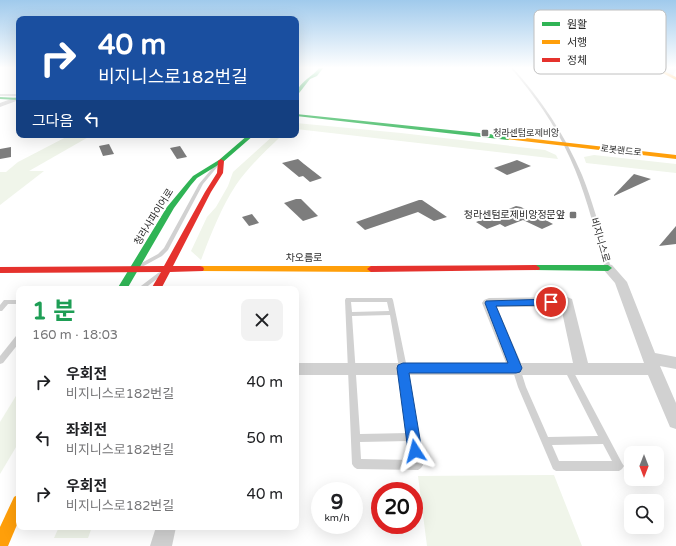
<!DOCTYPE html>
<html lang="ko">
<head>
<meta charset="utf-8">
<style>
  body { margin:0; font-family:"Varela Round","Noto Sans KR",sans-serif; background:#f2f2f2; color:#202124; height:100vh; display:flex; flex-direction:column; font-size:15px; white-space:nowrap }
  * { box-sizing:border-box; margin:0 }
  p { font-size:13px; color:#757577 }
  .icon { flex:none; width:22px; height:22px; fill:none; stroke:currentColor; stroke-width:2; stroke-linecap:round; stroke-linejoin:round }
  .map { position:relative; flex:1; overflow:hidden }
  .details { position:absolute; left:16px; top:286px; width:283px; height:244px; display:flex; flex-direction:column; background:#fff; border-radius:8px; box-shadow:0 4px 16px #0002 }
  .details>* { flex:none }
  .guide { position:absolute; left:16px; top:16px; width:283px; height:122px; border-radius:8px; box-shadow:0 4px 16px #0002; background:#1a4fa0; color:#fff; overflow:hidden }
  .needle { width:26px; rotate:180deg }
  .fabs { position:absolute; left:624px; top:446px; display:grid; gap:8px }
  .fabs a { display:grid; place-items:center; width:40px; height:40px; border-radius:8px; background:#fff; box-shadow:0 4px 16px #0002; font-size:20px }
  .speed { position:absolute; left:311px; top:482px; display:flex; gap:8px; font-size:20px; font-weight:700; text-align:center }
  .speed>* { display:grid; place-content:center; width:52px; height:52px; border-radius:50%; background:#fff; box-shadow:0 4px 16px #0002; line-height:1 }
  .speed small { font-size:10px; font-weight:400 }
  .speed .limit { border:6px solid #d22; background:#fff; color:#111 }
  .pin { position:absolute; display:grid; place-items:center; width:34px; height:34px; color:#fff; margin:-17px; border:2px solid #fff; border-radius:50%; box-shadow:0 1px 4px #0007 }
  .me { position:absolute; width:44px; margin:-22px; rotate:351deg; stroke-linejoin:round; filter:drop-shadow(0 0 3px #0008) }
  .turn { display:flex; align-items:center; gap:14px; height:84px; padding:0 16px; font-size:18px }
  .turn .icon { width:52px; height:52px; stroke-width:2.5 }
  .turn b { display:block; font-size:28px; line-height:34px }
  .then { display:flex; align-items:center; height:38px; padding:0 16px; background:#0003; gap:8px; font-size:15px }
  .round { display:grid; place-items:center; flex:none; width:42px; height:42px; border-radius:8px; background:#f2f2f2 }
  .head { display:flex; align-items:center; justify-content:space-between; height:68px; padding:0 16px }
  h1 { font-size:24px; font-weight:700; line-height:30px; color:#1e9e55 }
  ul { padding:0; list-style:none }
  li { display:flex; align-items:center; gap:12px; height:56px; padding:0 16px }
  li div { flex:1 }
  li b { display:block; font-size:15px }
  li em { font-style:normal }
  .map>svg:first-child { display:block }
  .green { fill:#f0f5ea }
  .building { fill:#7d7d7d }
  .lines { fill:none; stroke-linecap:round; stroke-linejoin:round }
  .highway-tunnel { stroke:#d5d5d5; stroke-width:10; stroke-dasharray:10 5; stroke-linecap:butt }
  .lane { fill:#d1d1d1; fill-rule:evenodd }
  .street { fill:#d1d1d1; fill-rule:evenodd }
  .fast { fill:#30b455; fill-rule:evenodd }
  .slow { fill:#ff9f0a; fill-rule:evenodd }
  .jam { fill:#e5322d; fill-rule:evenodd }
  .route { fill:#1a73e8; stroke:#114b97 }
  .poi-dot { fill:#767676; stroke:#fff; stroke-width:1.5 }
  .labels { text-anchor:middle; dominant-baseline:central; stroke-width:4; stroke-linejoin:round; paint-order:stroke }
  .far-poi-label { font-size:9px; fill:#2c2c2c; stroke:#fff; text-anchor:start }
  .far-street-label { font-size:9px; fill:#2c2c2c; stroke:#fff }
  .poi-label { font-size:10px; fill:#2c2c2c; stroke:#fff; text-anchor:end }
  .street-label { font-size:10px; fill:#2c2c2c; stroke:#fff }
  .key { fill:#fff; stroke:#c0c0c0; stroke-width:1 }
  .key-label { font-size:11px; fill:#2c2c2c }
</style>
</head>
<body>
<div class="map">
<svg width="676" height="546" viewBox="0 0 676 546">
  <rect width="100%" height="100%" fill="#fff"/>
  <g class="green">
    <polygon points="296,123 401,133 545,150 556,155 558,159 296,129"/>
    <polygon points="70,135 92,135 29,171 44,171 0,205 0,172 6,172 18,162"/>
    <path d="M274 135H282C266 151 249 166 236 185 221 208 211 234 201 260L191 251 207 217 216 207 228 186 233 172Z"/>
    <polygon points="594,155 676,164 676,173 586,163 584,157"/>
    <polygon points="19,391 19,442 0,474 0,422"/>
    <polygon points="554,475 582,546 427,546 418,476"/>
    <polygon points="59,527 92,527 88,538 54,538"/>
  </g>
  <g class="building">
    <polygon points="109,144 114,154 103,156 99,146"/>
    <polygon points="180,146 187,157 177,159 170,148"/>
    <polygon points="11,147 11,157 0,159 0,149"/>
    <polygon points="298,159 304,164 322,178 310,182 303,176 299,177 282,163"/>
    <polygon points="517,160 531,166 507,175 494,168"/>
    <polygon points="634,174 651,179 614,196 614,195"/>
    <polygon points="296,199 301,199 318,216 303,221 284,203"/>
    <polygon points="419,200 422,200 447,217 434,221 418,212 365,230 356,222"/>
    <polygon points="516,206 521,207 553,224 542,229 523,220 505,227 500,224 487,229 476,222"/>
    <polygon points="252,214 259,223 249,226 242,217"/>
    <polygon points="676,226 676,244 659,246"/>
  </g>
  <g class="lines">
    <polyline class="highway-tunnel" points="666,67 676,72"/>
    <g class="lane">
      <path d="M510 67H512C541 99 565 135 582 175 594 205 602 237 611 268L610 269 608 270 605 268C595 231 586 193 570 158 555 124 534 95 510 67Z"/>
      <rect x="0" y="94" width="19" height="2"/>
      <polygon points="215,165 218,166 203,184 168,250 162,256 140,268 136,268 135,267 136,266 158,254 164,248 199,184"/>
      <polygon points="160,272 163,274 162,275 144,289 137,289 158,273"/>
      <path d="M346 298H392L393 300 407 368 423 465 421 468 418 470 357 469 354 467 352 464 345 300ZM351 302H387L389 311 352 312ZM390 315 399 368 409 433 360 434 352 316ZM410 441 413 460 361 459 360 442Z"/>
      <polygon points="4,300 19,300 19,304 8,304 2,311 0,311 0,305"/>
      <polygon points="19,335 19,343 3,363 0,364 0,356 16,336"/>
      <path d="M516 365 519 366 520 368 526 387 548 437 598 436 564 369 565 367 568 366 571 367 622 463 624 466 622 469 619 471H556L553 469 518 387 512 368 513 366ZM603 444 612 461H559L552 445Z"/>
    </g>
    <g class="street">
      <polygon points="19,96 19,100 0,107 0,103"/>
      <path d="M608 264 612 265 627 282 655 353 676 357V369L660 366 676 403V429L670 427 648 375H296V363H506L482 303 484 300 489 298 567 297 572 299 588 363H644L615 283 602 268 604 265ZM497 307H561L573 363H521Z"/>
      <polygon points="156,527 176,527 172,546 150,546"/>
    </g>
    <g class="fast">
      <path d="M320 67H324L317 76 310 79 296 97C296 83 313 77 320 67Z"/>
      <polygon points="0,97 19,98 19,100 0,99"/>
      <polygon points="296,114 508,136 511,138 508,140 296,116"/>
      <polygon points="248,135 254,135 223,162 197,178 191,185 174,208 127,289 117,289 167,207 187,183 193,176 219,160"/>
      <polygon points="536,265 608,265 612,268 608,271 533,270 532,268"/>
    </g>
    <g class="slow">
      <polygon points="651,67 656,67 676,77 676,80"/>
      <polygon points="508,136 676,155 676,159 506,139 506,137"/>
      <polygon points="200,266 371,266 375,269 371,272 197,271 196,269 197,267"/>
      <polygon points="19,494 19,520 8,546 0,546 0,527 14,497"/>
    </g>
    <g class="jam">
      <polygon points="221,159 224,161 223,173 211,192 173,266 200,266 203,267 204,269 203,271 170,272 161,289 151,289 161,272 0,273 0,267 164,266 205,192 217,173 218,161"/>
      <polygon points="536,265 540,268 539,270 371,272 367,269 371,266"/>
    </g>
  </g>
  <linearGradient id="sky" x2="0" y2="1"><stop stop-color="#a0caec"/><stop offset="0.47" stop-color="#fff"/><stop offset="1" stop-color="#fff" stop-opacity="0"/></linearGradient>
  <rect width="676" height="144" fill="url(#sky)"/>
  <polygon class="route" points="551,299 556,302 555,305 496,306 522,368 520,372 516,373 409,373 422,451 420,456 415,458 411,456 408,451 397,368 398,365 403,363 508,363 485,303 486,301"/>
  <g class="poi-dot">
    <rect x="481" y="129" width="8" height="8" rx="2"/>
    <rect x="569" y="211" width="8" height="8" rx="2"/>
  </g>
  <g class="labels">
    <g class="far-poi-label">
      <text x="493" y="133">청라센텀로제비앙</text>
    </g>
    <g class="far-street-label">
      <text transform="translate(621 151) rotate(6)">로봇랜드로</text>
    </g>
    <g class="poi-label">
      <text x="565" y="215">청라센텀로제비앙정문앞</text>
    </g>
    <g class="street-label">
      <text transform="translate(154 217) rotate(-58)">청라사파이어로</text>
      <text transform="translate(600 240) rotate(74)">비지니스로</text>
      <text x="304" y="258">차오름로</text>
    </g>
  </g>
  <rect x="534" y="10" width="132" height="64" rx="6" class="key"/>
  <rect x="542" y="22" width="18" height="4" fill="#30b455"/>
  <rect x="542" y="40" width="18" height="4" fill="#ff9f0a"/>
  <rect x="542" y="58" width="18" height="4" fill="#e5322d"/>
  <g class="key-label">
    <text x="567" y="28">원활</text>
    <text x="567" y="46">서행</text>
    <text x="567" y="64">정체</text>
  </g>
</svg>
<div class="fabs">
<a><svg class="needle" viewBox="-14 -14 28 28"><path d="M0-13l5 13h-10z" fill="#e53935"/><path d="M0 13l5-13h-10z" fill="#757577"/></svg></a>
<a><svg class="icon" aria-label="search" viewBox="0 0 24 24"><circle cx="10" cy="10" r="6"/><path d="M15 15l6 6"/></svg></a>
</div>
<div class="speed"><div>9<small>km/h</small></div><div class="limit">20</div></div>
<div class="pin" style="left:551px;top:302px;background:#d93025"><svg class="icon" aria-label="arrive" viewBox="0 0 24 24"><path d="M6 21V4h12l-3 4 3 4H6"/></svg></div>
<svg class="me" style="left:415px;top:451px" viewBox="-20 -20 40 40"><path d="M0-17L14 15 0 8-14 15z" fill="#1a73e8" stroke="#fff" stroke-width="4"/></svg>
<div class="guide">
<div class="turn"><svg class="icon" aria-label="right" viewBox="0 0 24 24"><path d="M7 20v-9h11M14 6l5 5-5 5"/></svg><div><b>40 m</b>비지니스로182번길</div></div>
<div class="then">그다음<svg class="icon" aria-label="left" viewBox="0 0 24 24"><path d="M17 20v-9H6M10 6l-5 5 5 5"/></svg></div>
</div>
<section class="details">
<div class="head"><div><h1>1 분</h1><p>160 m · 18:03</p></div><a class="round"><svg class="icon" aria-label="close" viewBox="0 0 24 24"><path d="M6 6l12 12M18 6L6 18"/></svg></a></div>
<ul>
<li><svg class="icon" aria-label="right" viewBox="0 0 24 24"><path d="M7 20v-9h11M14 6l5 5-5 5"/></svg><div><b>우회전</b><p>비지니스로182번길</p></div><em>40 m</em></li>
<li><svg class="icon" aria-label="left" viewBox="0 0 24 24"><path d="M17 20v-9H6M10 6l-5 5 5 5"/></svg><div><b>좌회전</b><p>비지니스로182번길</p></div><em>50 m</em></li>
<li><svg class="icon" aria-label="right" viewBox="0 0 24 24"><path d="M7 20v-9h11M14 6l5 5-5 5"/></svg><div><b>우회전</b><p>비지니스로182번길</p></div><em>40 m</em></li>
</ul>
</section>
</div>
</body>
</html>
